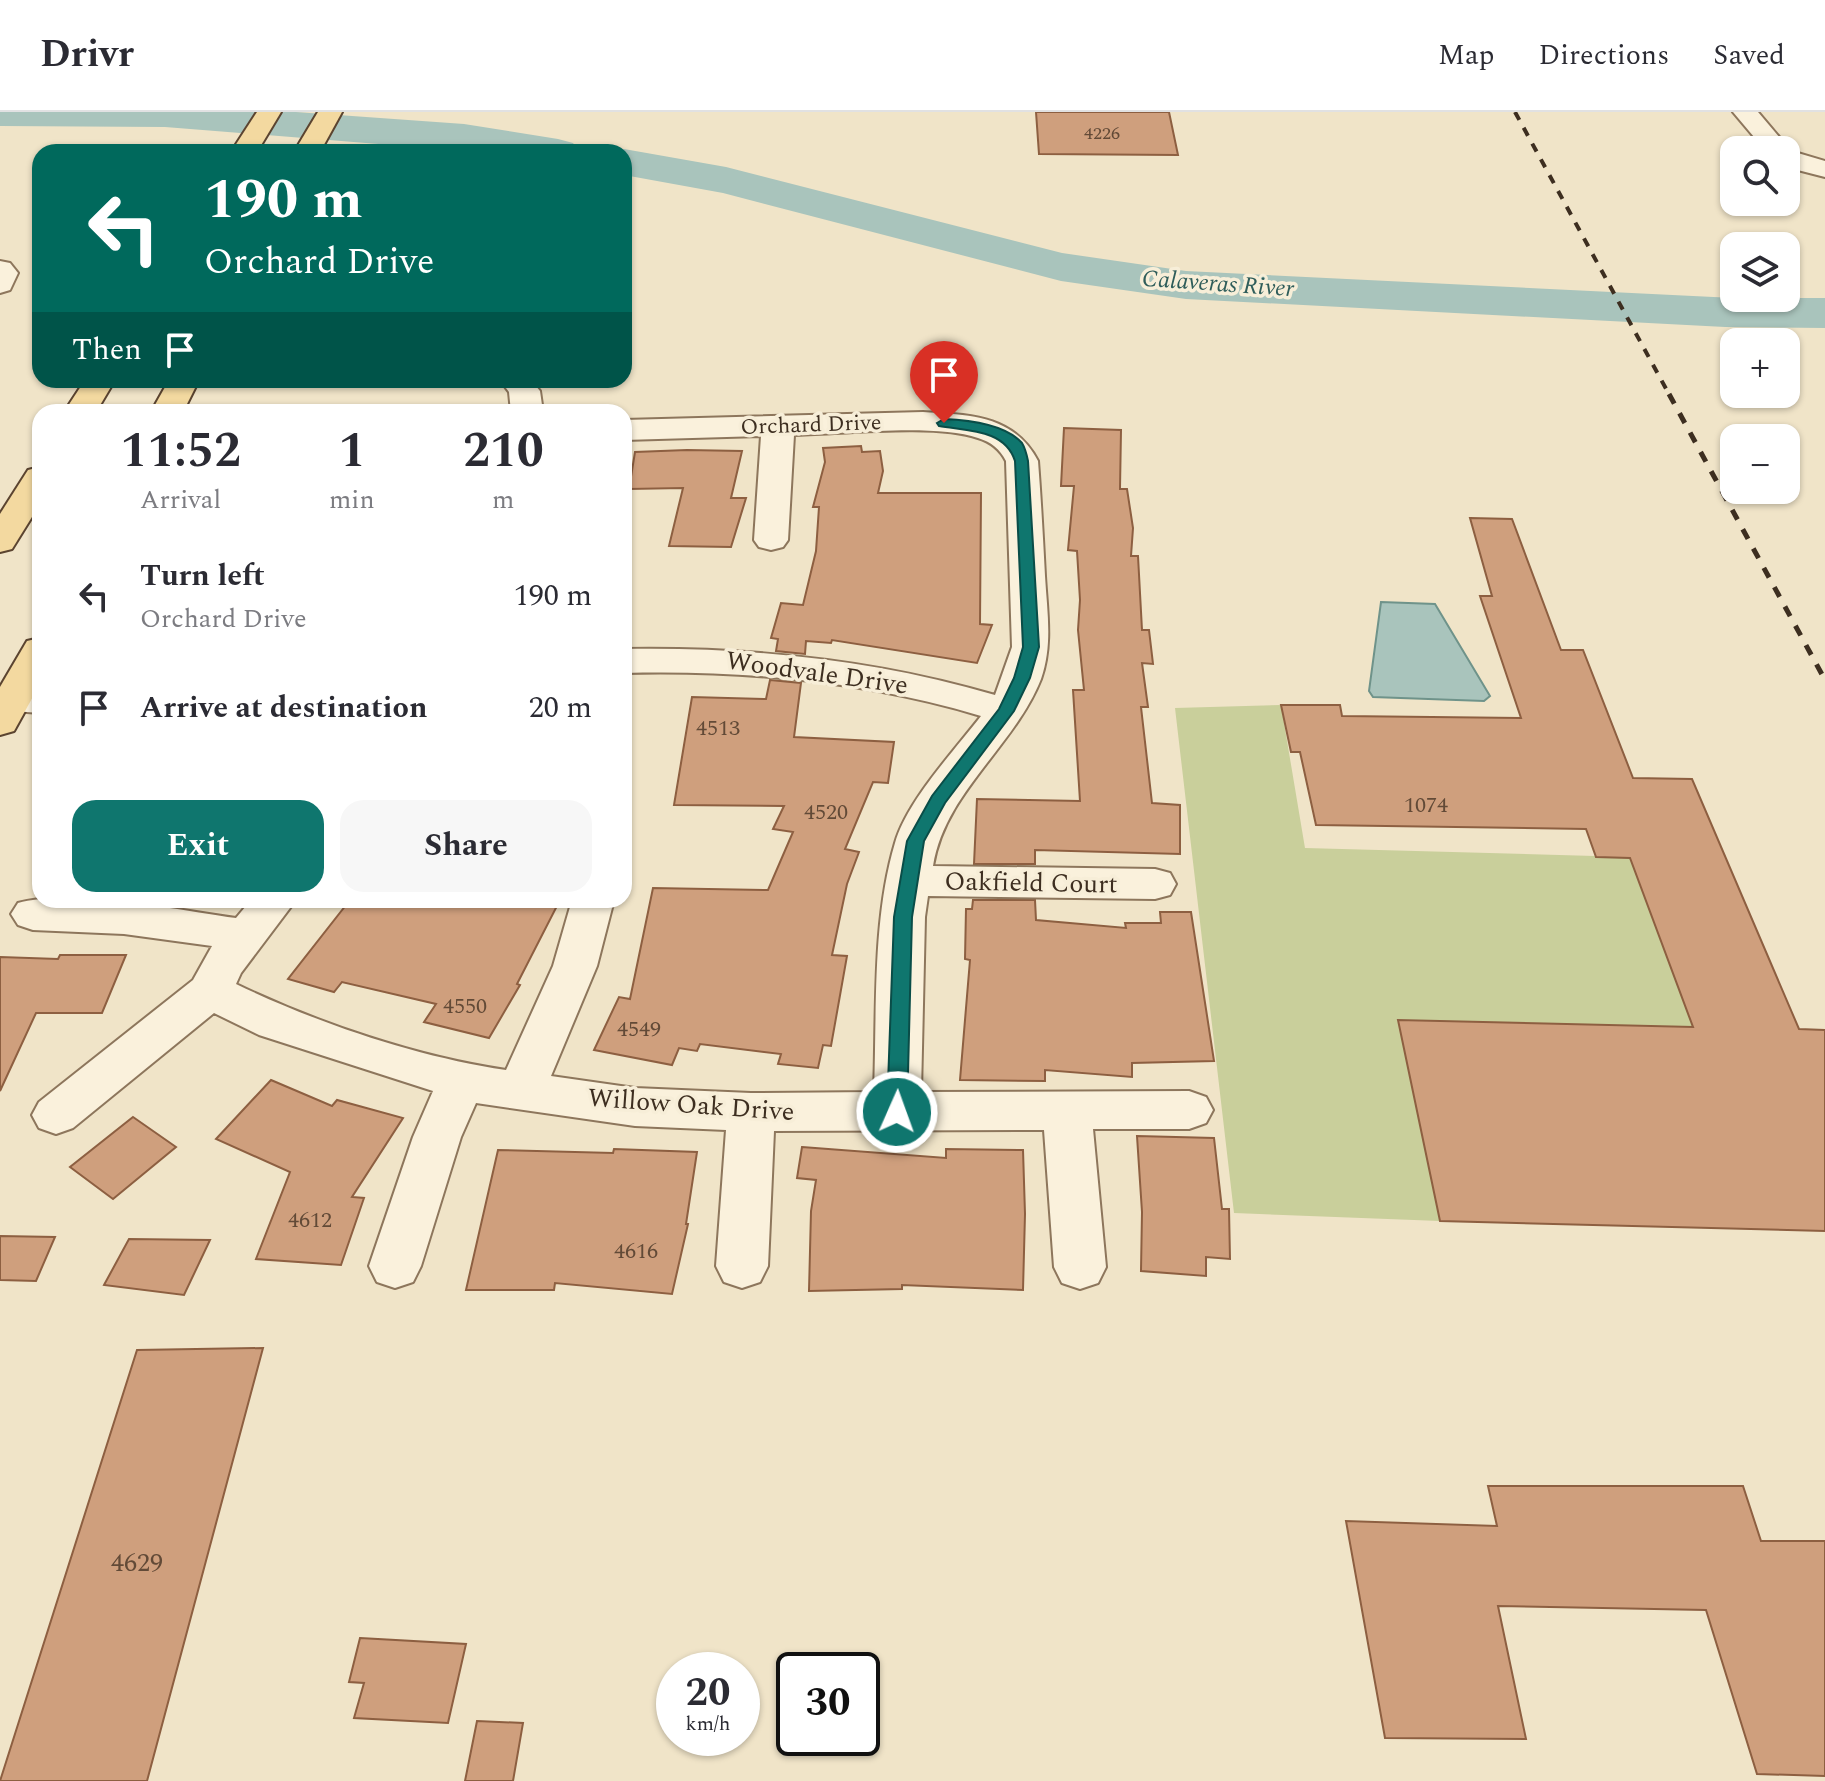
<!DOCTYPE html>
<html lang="en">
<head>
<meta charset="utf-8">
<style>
  body { margin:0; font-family:Spectral,serif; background:#f7f7f7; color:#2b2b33; height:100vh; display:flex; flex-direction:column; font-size:30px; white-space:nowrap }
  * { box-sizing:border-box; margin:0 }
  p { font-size:26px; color:#7c7c81 }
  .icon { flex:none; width:44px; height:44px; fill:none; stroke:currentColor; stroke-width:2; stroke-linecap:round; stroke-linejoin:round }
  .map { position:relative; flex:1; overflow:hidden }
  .drawer { position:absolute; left:32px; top:292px; width:600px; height:504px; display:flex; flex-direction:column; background:#fff; border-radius:24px; box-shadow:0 2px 6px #0004 }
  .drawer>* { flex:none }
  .guide { position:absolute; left:32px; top:32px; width:600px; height:244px; border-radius:24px; box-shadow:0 2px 6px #0004; background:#00695c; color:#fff; overflow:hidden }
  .buttons { position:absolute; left:1720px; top:24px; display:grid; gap:16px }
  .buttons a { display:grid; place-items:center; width:80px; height:80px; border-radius:16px; background:#fff; box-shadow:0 2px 6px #0004; font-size:40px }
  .speed { position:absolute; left:656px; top:1540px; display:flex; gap:16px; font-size:40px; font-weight:700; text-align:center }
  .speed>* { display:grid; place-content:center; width:104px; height:104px; border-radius:50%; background:#fff; box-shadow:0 2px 6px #0004; line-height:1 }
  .speed small { font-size:20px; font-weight:400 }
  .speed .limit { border:4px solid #111; border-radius:12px; background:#fff; color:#111 }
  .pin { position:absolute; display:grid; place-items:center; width:68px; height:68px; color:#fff; margin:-82px -34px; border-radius:50% 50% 50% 0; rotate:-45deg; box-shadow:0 0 8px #0007 }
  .pin .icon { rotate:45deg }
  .me { position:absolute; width:88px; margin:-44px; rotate:2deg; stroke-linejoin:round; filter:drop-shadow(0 0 6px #0008) }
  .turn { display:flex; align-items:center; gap:28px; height:168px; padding:0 40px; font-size:36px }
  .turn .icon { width:104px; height:104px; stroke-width:2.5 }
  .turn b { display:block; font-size:56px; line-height:68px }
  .then { display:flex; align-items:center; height:76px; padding:0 40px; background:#0003; gap:16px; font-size:30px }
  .eta { display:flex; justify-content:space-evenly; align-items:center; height:136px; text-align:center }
  .eta b { font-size:48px; font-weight:700; line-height:56px }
  .cta { display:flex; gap:16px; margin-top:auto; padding:16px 40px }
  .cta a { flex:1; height:92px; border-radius:24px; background:#0f766e; color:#fff; font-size:32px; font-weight:700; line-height:92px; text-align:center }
  .cta a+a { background:#f7f7f7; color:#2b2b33 }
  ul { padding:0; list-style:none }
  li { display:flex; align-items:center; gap:24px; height:112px; padding:0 40px }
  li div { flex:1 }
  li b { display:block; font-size:30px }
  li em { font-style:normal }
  header { display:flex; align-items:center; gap:48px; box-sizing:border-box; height:112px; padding:0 40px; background:#fff; border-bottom:2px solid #e1e1e2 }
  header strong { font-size:38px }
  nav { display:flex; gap:44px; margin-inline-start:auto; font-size:28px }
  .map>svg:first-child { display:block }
  .green { fill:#c9cf9b }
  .water { fill:#a9c4bc; stroke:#6f938a; stroke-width:2 }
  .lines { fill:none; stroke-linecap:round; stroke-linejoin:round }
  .river { fill:#a9c4bc; fill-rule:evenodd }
  .building { fill:#cf9f7d; stroke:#8d5f41; stroke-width:2 }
  .street-casing { stroke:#8d765c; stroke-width:4 }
  .primary-casing { stroke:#5b4430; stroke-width:4 }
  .street { fill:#faf1dc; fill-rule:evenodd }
  .primary { fill:#f3d9a0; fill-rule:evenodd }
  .rail-far1 { stroke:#3d2e20; stroke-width:4; stroke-dasharray:9 9; stroke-linecap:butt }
  .rail { stroke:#3d2e20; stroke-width:5; stroke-dasharray:11 11; stroke-linecap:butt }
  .route { fill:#0f766e; stroke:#0a4d48; stroke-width:2 }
  .labels { text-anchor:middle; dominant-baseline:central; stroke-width:7; stroke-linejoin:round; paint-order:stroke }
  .far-number-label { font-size:18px; fill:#624a37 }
  .far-street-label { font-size:22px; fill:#3d2e20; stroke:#f7eed8 }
  .number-label { font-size:22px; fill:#624a37 }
  .far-water-label { font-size:24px; font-style:italic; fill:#2f5d5a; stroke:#f7eed8 }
  .street-label { font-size:26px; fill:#3d2e20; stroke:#f7eed8 }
  .near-number-label { font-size:26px; fill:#624a37 }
</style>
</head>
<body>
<header>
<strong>Drivr</strong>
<nav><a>Map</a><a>Directions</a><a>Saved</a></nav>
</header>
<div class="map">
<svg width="1825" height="1669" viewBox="0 0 1825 1669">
  <rect width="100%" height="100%" fill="#f0e4c8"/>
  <polygon class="green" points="1281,593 1305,736 1630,745 1695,915 1398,909 1440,1109 1234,1101 1175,596"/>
  <polygon class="water" points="1381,490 1435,492 1490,584 1484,589 1373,585 1369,579"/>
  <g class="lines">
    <g class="river">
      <polygon points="0,0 296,0 464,12 558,27 573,31 580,40 478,40 165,15 0,14"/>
      <polygon points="624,37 726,55 1062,141 1186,159 1734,186 1825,186 1825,216 1725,215 1186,187 1061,169 723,81 624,63 624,40 612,40"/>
    </g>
  </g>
  <g class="building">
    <polygon points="1036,0 1169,0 1178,43 1039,42"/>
    <polygon points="1064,316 1121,318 1120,377 1127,377 1133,416 1131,444 1138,444 1142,518 1149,518 1153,552 1142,551 1148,595 1141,595 1152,691 1180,693 1180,742 1035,738 1035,752 974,752 977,687 1080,689 1073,578 1084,578 1078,518 1080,488 1077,439 1068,438 1074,374 1061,374"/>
    <polygon points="861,334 862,340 880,339 883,359 878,381 981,381 980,512 992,513 977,551 832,528 831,531 806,529 805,542 776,539 778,527 771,526 781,491 803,493 816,439 819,395 813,395 825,350 823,336"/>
    <polygon points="687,338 742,339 731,386 746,386 731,435 669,434 683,376 629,377 635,340"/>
    <polygon points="1470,406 1512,407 1561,538 1583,538 1633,666 1692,667 1799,917 1825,918 1825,1119 1440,1109 1398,908 1693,915 1630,746 1596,745 1586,717 1316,713 1300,640 1291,640 1281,593 1340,593 1342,604 1521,606 1480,484 1492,484"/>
    <polygon points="770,568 801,571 794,625 894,630 888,671 873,670 845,737 859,740 847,772 832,843 847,844 831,934 823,933 818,956 778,952 781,942 700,932 697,939 679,936 672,953 594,938 619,885 630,887 653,776 768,778 793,720 773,717 784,694 674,693 692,585 766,587"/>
    <polygon points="350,788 560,788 517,872 520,873 489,926 424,910 436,892 342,870 334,880 288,867"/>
    <polygon points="973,788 1035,788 1036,808 1126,816 1125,811 1161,811 1160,800 1191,800 1214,949 1132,951 1132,965 1045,958 1045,969 960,968 970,848 965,847 966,797 972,797"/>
    <polygon points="60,843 126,843 102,901 36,901 0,979 0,845 58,847"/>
    <polygon points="271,968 332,994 337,988 403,1006 352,1085 364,1086 341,1153 256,1147 290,1060 216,1027"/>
    <polygon points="133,1005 176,1035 113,1087 70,1055"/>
    <polygon points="1137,1024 1214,1026 1222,1097 1229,1097 1230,1147 1206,1145 1206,1164 1141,1159 1142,1100"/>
    <polygon points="802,1035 946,1046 946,1037 1023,1038 1025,1102 1023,1178 902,1173 902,1177 809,1179 811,1099 816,1068 797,1066"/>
    <polygon points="614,1037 697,1040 686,1112 688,1112 672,1182 555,1171 554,1178 466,1178 498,1038 613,1041"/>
    <polygon points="0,1124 55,1125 36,1169 0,1168"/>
    <polygon points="129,1127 210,1128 184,1183 104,1173"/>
    <polygon points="263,1236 147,1669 0,1669 137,1238"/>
    <polygon points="1488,1374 1743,1374 1761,1429 1825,1429 1825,1664 1757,1662 1706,1498 1498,1494 1526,1627 1385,1626 1346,1409 1497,1414"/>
    <polygon points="360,1526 466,1532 448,1611 354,1606 364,1571 349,1570"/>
    <polygon points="477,1609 523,1611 513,1669 465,1669"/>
  </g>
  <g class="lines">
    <g class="street-casing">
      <g id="street">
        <polygon points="1733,0 1758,0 1791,39 1825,49 1825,65 1786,55 1786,38 1765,38"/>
        <polygon points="0,149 10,151 18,161 10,178 0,181"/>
        <polygon points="500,268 531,268 540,279 543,300 511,300 509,280"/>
        <path d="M923 300C970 303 1014 303 1038 349 1041 387 1043 426 1045 464 1047 499 1053 533 1041 567 1014 635 945 680 933 754L1155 757 1170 761 1176 772 1170 783 1155 787 928 784 925 805 921 980 1189 979 1206 985 1213 998 1206 1011 1189 1017H1093L1106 1155 1098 1171 1080 1177 1062 1171 1054 1155 1044 1018 774 1019 768 1154 760 1170 742 1176 724 1170 716 1154 726 1018 635 1014 476 991 461 1025 421 1154 413 1170 395 1176 377 1170 369 1154 413 1025 433 979 259 923 214 901 73 1016 56 1022 39 1016 32 1003 39 990 193 868 212 834 124 822 33 818 18 813 11 802 18 791C67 776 180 798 236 806L251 788H296L241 861 236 872C317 911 417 945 506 958L553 854 572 788H614L597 854 551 964 635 976 751 981 874 980C877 899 872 808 895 731 907 689 954 639 981 604 865 569 746 558 624 561V537C750 535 873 547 995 583L1012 535 1006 349C1000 337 991 330 978 326 936 311 841 322 794 323L788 428 783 435 771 438 759 435 754 428 761 324 624 328V308Z"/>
        <polygon points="12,577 40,577 40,601 0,598 0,580"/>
      </g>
    </g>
    <g class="primary-casing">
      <g id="primary">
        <polygon points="257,0 281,0 257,40 231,40"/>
        <polygon points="318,0 342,0 320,40 294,40"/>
        <polygon points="85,268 115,268 96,300 64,300"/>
        <polygon points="169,268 199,268 183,300 151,300"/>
        <polygon points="40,355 40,392 12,437 0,440 0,402 28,358"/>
        <polygon points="40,526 40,572 14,619 0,623 0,575 27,529"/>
      </g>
    </g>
    <use href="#street" class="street"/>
    <use href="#primary" class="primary"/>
    <polyline class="rail-far1" points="1515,0 1670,284"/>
    <polyline class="rail" points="1669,282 1825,568"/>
  </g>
  <path class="route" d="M944 307C967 308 1005 312 1022 331 1025 336 1027 344 1028 349L1039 535 1030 566 1014 599 945 691 924 729 912 805 907 1000 904 1006H890L887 1000 894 805 907 729 932 684 999 597 1014 566 1023 535 1015 349C1005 317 967 319 939 314L937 311Z"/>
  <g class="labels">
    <g class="far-number-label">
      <text x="1102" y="21">4226</text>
    </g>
    <g class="far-street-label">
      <text transform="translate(811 313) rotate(-2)">Orchard Drive</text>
    </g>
    <g class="number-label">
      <text x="718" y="616">4513</text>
      <text x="1426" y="693">1074</text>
      <text x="826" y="700">4520</text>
      <text x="465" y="894">4550</text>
      <text x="639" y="917">4549</text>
      <text x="310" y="1108">4612</text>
      <text x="636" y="1139">4616</text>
    </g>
    <g class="far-water-label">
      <text transform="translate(1218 172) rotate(4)">Calaveras River</text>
    </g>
    <g class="street-label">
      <text transform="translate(817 561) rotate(8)">Woodvale Drive</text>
      <text transform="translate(1031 771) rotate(1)">Oakfield Court</text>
      <text transform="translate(691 993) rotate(4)">Willow Oak Drive</text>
    </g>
    <g class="near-number-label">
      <text x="137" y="1451">4629</text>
    </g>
  </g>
</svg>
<div class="buttons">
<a><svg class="icon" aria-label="search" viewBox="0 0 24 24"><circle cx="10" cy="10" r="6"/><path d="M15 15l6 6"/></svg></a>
<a><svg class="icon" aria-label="layers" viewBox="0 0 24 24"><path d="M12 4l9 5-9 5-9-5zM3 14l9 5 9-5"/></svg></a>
<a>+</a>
<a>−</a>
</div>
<div class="speed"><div>20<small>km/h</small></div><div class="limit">30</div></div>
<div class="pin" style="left:944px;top:311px;background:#d93025"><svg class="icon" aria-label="arrive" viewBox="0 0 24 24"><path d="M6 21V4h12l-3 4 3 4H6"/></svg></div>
<svg class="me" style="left:897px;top:1000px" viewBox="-20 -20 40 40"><circle r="17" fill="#0f766e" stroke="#fff" stroke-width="3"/><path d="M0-11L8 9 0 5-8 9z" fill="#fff"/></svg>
<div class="guide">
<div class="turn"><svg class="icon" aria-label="left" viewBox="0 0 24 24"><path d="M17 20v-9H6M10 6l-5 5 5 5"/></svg><div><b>190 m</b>Orchard Drive</div></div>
<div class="then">Then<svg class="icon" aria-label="arrive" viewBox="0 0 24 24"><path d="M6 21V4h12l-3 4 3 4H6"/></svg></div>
</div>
<section class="drawer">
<div class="eta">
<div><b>11:52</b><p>Arrival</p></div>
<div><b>1</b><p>min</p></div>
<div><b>210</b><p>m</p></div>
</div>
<ul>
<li><svg class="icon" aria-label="left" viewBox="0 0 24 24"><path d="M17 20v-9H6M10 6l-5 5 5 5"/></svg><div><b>Turn left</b><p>Orchard Drive</p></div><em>190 m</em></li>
<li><svg class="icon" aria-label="arrive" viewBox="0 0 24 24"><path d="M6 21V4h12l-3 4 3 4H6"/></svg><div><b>Arrive at destination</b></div><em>20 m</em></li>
</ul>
<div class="cta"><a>Exit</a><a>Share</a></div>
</section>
</div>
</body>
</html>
